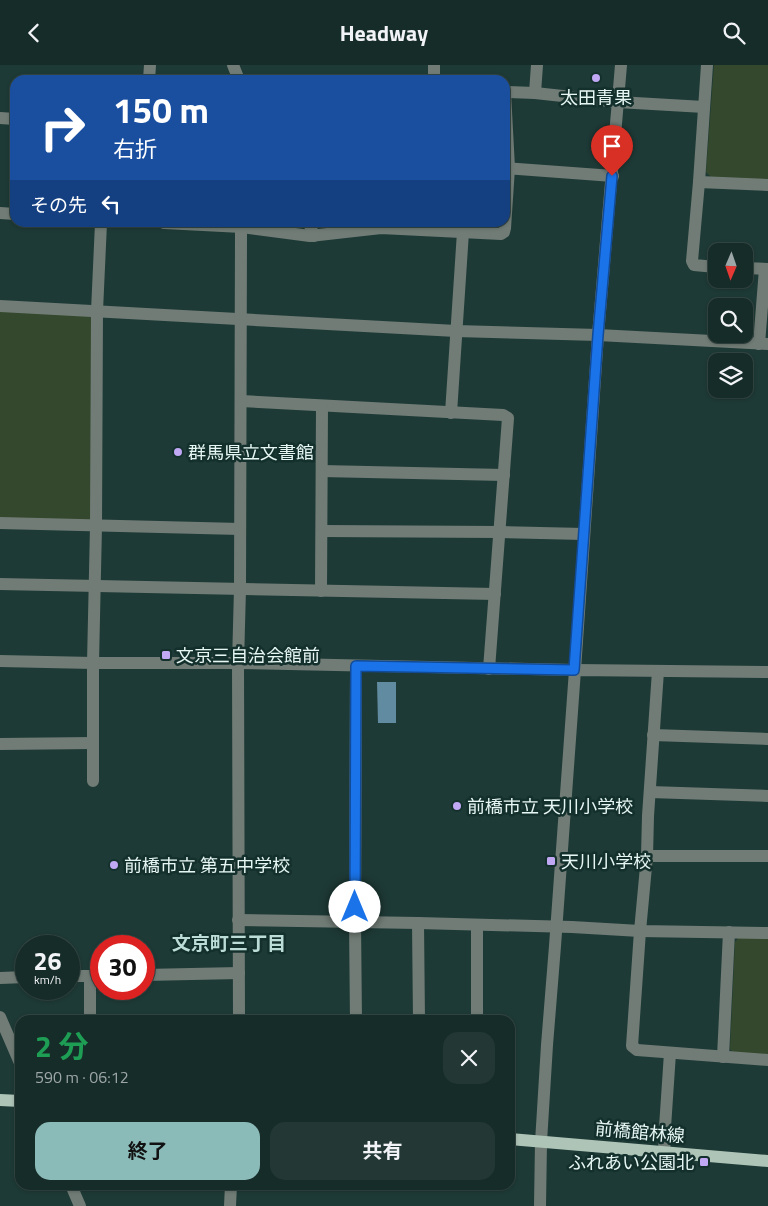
<!DOCTYPE html>
<html lang="ja">
<head>
<meta charset="utf-8">
<style>
  body { margin:0; font-family:"Titillium Web","Noto Sans JP",sans-serif; background:#233834; color:#f1f3f6; height:100vh; display:flex; flex-direction:column; font-size:19px; white-space:nowrap }
  * { box-sizing:border-box; margin:0 }
  p { font-size:16px; color:#9ea7a8 }
  .icon { flex:none; width:28px; height:28px; fill:none; stroke:currentColor; stroke-width:2; stroke-linecap:round; stroke-linejoin:round }
  .map { position:relative; flex:1; overflow:hidden }
  .sheet { position:absolute; left:15px; top:950px; width:500px; height:175px; display:flex; flex-direction:column; background:#162c28; border-radius:15px; box-shadow:0 1px 4px #0004,0 0 0 1px #354845 }
  .sheet>* { flex:none }
  .top-card { position:absolute; left:10px; top:10px; width:500px; height:152px; border-radius:15px; box-shadow:0 1px 4px #0004,0 0 0 1px #354845; background:#1a4fa0; color:#fff; overflow:hidden }
  .needle { width:32px; rotate:182deg }
  .fabs { position:absolute; left:708px; top:178px; display:grid; gap:10px }
  .fabs a { display:grid; place-items:center; width:45px; height:45px; border-radius:10px; background:#162c28; box-shadow:0 1px 4px #0004,0 0 0 1px #354845; font-size:25px }
  .speed { position:absolute; left:15px; top:870px; display:flex; gap:10px; font-size:25px; font-weight:700; text-align:center }
  .speed>* { display:grid; place-content:center; width:65px; height:65px; border-radius:50%; background:#162c28; box-shadow:0 1px 4px #0004,0 0 0 1px #354845; line-height:1 }
  .speed small { font-size:12px; font-weight:400 }
  .speed .limit { border:8px solid #d22; background:#fff; color:#111 }
  .pin { position:absolute; display:grid; place-items:center; width:42px; height:42px; color:#fff; margin:-51px -21px; border-radius:50% 50% 50% 0; rotate:-45deg; box-shadow:0 0 5px #0007 }
  .pin .icon { rotate:45deg }
  .me { position:absolute; width:55px; margin:-28px; rotate:0deg; stroke-linejoin:round; filter:drop-shadow(0 0 4px #0008) }
  .turn { display:flex; align-items:center; gap:18px; height:105px; padding:0 20px; font-size:22px }
  .turn .icon { width:65px; height:65px; stroke-width:2.5 }
  .turn b { display:block; font-size:35px; line-height:42px }
  .then { display:flex; align-items:center; height:48px; padding:0 20px; background:#0003; gap:10px; font-size:19px }
  .round { display:grid; place-items:center; flex:none; width:52px; height:52px; border-radius:15px; background:#233834 }
  .overview { display:flex; align-items:center; justify-content:space-between; height:85px; padding:0 20px }
  h1 { font-size:30px; font-weight:700; line-height:38px; color:#1e9e55 }
  .primary-button { display:flex; gap:10px; margin-top:auto; padding:10px 20px }
  .primary-button a { flex:1; height:58px; border-radius:15px; background:#8bbbb9; color:#111; font-size:20px; font-weight:700; line-height:58px; text-align:center }
  .primary-button a+a { background:#233834; color:#f1f3f6 }
  header { display:flex; justify-content:space-between; align-items:center; height:65px; padding:0 20px; background:#162c28; font-size:22px; font-weight:700 }
  .map>svg:first-child { display:block }
  .green { fill:#33482c }
  .water { fill:#618ba0 }
  .lines { fill:none; stroke-linecap:round; stroke-linejoin:round }
  .minor { stroke:#717c76; stroke-width:12 }
  .major { stroke:#aec4b7; stroke-width:12 }
  .route-casing { stroke:#114b97; stroke-width:12 }
  .route { stroke:#1a73e8; stroke-width:9 }
  .poi-dot { fill:#c0a8f4; stroke:#14302c; stroke-width:2 }
  .labels { text-anchor:middle; dominant-baseline:central; stroke-width:5; stroke-linejoin:round; paint-order:stroke }
  .poi-label { font-size:18px; fill:#e6f6f3; stroke:#14302c; text-anchor:start }
  .street-label { font-size:18px; fill:#e6f6f3; stroke:#14302c }
  .neighbourhood-label { font-size:19px; font-weight:bold; fill:#bcdcd7; stroke:#14302c }
</style>
</head>
<body>
<header><svg class="icon" aria-label="back" viewBox="0 0 24 24"><path d="M15 5l-7 7 7 7"/></svg>Headway<svg class="icon" aria-label="search" viewBox="0 0 24 24"><circle cx="10" cy="10" r="6"/><path d="M15 15l6 6"/></svg></header>
<div class="map">
<svg width="768" height="1141" viewBox="0 0 768 1141">
  <rect width="100%" height="100%" fill="#1e3a36"/>
  <g class="green">
    <polygon points="714,0 768,0 768,115 711,112 706,107"/>
    <polygon points="0,241 97,246 96,461 0,458"/>
    <polygon points="739,872 768,873 768,990 733,988 730,984 735,877"/>
  </g>
  <polygon class="water" points="377,617 396,617 396,658 378,658"/>
  <g class="lines">
    <g class="minor">
      <polyline points="233,0 239,15"/>
      <polyline points="434,0 434,15"/>
      <polyline points="707,0 699,117 692,196 694,200 716,202"/>
      <polyline points="149,15 150,0"/>
      <polyline points="505,27 535,28 618,37 704,42"/>
      <polyline points="535,28 537,0"/>
      <polyline points="0,53 15,54"/>
      <polyline points="505,103 613,111"/>
      <polyline points="699,117 768,120"/>
      <polyline points="0,148 15,149"/>
      <polyline points="164,158 242,162 310,171 381,163 501,169 504,167 505,163 509,103 505,27"/>
      <polyline points="309,158 314,171"/>
      <polyline points="744,203 768,204"/>
      <polyline points="0,241 456,266 598,270 768,279"/>
      <polyline points="759,279 765,204"/>
      <polyline points="241,336 503,350 508,353 489,604"/>
      <polyline points="451,348 463,167"/>
      <polyline points="322,406 504,410"/>
      <polyline points="0,458 240,464"/>
      <polyline points="322,466 499,467 584,469"/>
      <polyline points="0,519 495,529"/>
      <polyline points="321,526 322,341"/>
      <polyline points="0,596 93,598 238,598 575,605 598,270 621,0"/>
      <polyline points="658,606 648,751 647,791 640,866 632,981 637,985 768,995"/>
      <polyline points="653,670 768,674"/>
      <polyline points="0,679 93,678"/>
      <polyline points="93,716 93,598 96,461 97,246 101,158"/>
      <polyline points="650,727 768,731"/>
      <polyline points="647,791 768,791"/>
      <polyline points="238,855 418,858 572,862 640,866 768,868"/>
      <polyline points="418,858 419,955"/>
      <polyline points="477,860 477,955"/>
      <polyline points="144,910 239,908"/>
      <polyline points="69,911 101,911"/>
      <polyline points="0,913 26,912"/>
      <polyline points="0,952 20,998"/>
      <polyline points="90,955 90,911"/>
      <polyline points="239,955 238,598 240,524 241,168 243,158"/>
      <polyline points="356,955 355,857 356,601"/>
      <polyline points="723,992 729,867"/>
      <polyline points="665,1087 664,1077 670,988"/>
      <polyline points="71,1120 80,1141"/>
      <polyline points="230,1141 231,1120"/>
      <polyline points="540,1141 541,1077 547,980 555,881 575,605 768,607"/>
    </g>
    <g class="major">
      <polyline points="0,1035 20,1036"/>
      <polyline points="510,1074 768,1096"/>
    </g>
  </g>
  <g class="lines">
    <g class="route-casing">
      <polyline id="route" points="355,842 356,601 574,605 598,270 612,111"/>
    </g>
    <use href="#route" class="route"/>
  </g>
  <g class="poi-dot">
    <circle cx="596" cy="13" r="5"/>
    <circle cx="178" cy="387" r="5"/>
    <rect x="161" y="585" width="10" height="10" rx="2.5"/>
    <circle cx="457" cy="741" r="5"/>
    <rect x="546" y="791" width="10" height="10" rx="2.5"/>
    <circle cx="114" cy="800" r="5"/>
    <rect x="699" y="1092" width="10" height="10" rx="2.5"/>
  </g>
  <g class="labels">
    <g class="poi-label">
      <text x="596" y="32" text-anchor="middle">太田青果</text>
      <text x="188" y="387">群馬県立文書館</text>
      <text x="176" y="590">文京三自治会館前</text>
      <text x="467" y="741">前橋市立 天川小学校</text>
      <text x="561" y="796">天川小学校</text>
      <text x="124" y="800">前橋市立 第五中学校</text>
      <text x="694" y="1097" text-anchor="end">ふれあい公園北</text>
    </g>
    <g class="street-label">
      <text transform="translate(640 1067) rotate(5)">前橋館林線</text>
    </g>
    <g class="neighbourhood-label">
      <text x="229" y="877">文京町三丁目</text>
    </g>
  </g>
</svg>
<div class="fabs">
<a><svg class="needle" viewBox="-14 -14 28 28"><path d="M0-13l5 13h-10z" fill="#e53935"/><path d="M0 13l5-13h-10z" fill="#9ea7a8"/></svg></a>
<a><svg class="icon" aria-label="search" viewBox="0 0 24 24"><circle cx="10" cy="10" r="6"/><path d="M15 15l6 6"/></svg></a>
<a><svg class="icon" aria-label="layers" viewBox="0 0 24 24"><path d="M12 4l9 5-9 5-9-5zM3 14l9 5 9-5"/></svg></a>
</div>
<div class="speed"><div>26<small>km/h</small></div><div class="limit">30</div></div>
<div class="pin" style="left:612px;top:111px;background:#d93025"><svg class="icon" aria-label="arrive" viewBox="0 0 24 24"><path d="M6 21V4h12l-3 4 3 4H6"/></svg></div>
<svg class="me" style="left:355px;top:842px" viewBox="-20 -20 40 40"><circle r="19" fill="#fff"/><path d="M0-13L10 11 0 6-10 11z" fill="#1a73e8"/></svg>
<div class="top-card">
<div class="turn"><svg class="icon" aria-label="right" viewBox="0 0 24 24"><path d="M7 20v-9h11M14 6l5 5-5 5"/></svg><div><b>150 m</b>右折</div></div>
<div class="then">その先<svg class="icon" aria-label="left" viewBox="0 0 24 24"><path d="M17 20v-9H6M10 6l-5 5 5 5"/></svg></div>
</div>
<section class="sheet">
<div class="overview"><div><h1>2 分</h1><p>590 m · 06:12</p></div><a class="round"><svg class="icon" aria-label="close" viewBox="0 0 24 24"><path d="M6 6l12 12M18 6L6 18"/></svg></a></div>
<div class="primary-button"><a>終了</a><a>共有</a></div>
</section>
</div>
</body>
</html>
